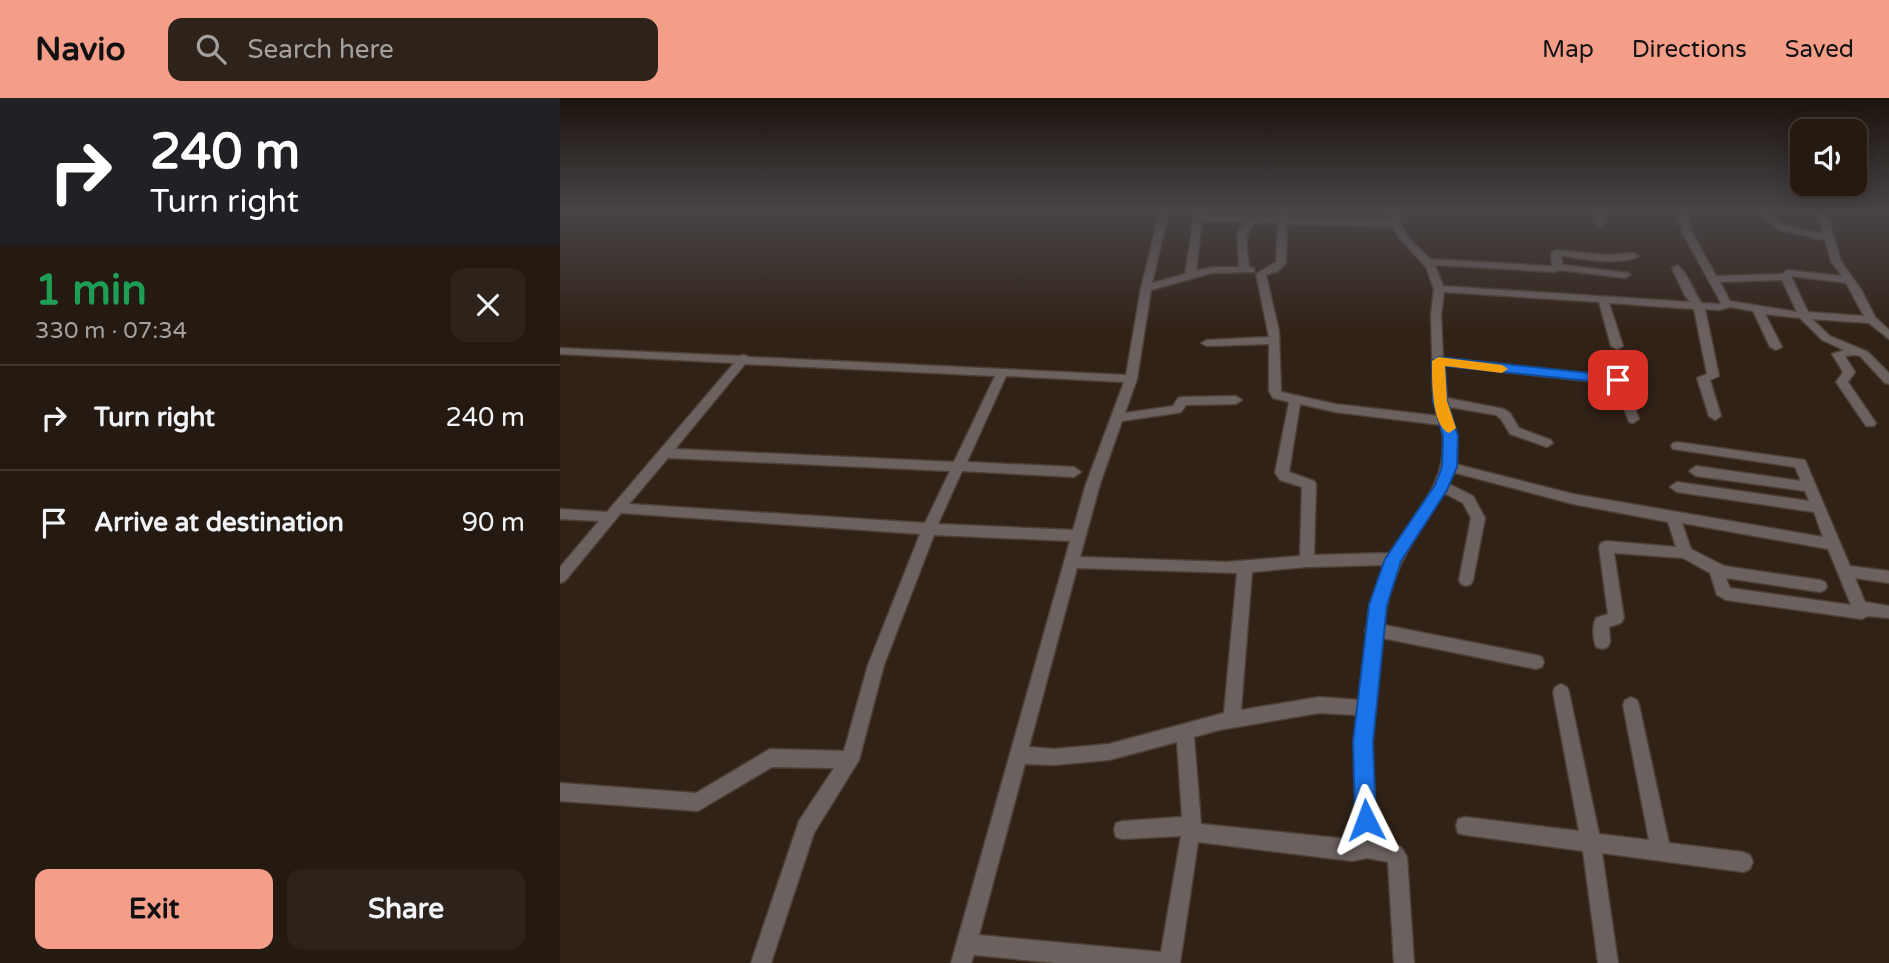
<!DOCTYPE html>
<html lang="en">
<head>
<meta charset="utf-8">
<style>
  body { margin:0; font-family:"Varela Round",sans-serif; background:#2d231a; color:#f1f3f6; height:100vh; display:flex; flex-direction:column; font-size:26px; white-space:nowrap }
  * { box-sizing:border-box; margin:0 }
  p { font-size:23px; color:#a3a19f }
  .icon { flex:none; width:38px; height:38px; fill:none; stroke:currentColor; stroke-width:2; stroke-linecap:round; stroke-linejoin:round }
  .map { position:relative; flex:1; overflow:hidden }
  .drawer { display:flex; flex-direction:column; background:#251a11; width:560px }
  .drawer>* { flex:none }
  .banner { background:#202124; color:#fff; overflow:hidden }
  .tools { position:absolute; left:1230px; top:21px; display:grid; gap:14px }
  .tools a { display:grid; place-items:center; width:77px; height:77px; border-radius:14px; background:#251a11; box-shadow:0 4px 18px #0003,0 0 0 2px #423831; font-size:35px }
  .pin { position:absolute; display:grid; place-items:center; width:60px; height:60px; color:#fff; margin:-30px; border-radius:14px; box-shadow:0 4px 10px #0006 }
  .me { position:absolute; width:77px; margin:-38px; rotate:357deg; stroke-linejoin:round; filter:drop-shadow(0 0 5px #0008) }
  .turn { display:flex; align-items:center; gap:24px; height:147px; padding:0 35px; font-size:32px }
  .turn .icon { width:91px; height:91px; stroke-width:2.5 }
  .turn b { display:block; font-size:49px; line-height:60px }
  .round { display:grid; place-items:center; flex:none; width:74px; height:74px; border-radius:14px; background:#2d231a }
  .summary { display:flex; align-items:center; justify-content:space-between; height:119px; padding:0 35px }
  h1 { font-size:42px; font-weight:800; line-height:52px; color:#1e9e55 }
  .action { display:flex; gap:14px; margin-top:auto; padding:14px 35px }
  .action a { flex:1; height:80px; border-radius:14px; background:#f49e8a; color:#111; font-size:28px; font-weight:800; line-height:80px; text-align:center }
  .action a+a { background:#2d231a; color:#f1f3f6 }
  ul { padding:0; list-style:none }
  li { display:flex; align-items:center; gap:21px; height:105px; padding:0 35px; border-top:2px solid #423831 }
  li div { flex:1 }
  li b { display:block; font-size:26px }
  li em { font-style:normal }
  header { display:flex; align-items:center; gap:42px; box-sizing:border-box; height:98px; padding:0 35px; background:#f49e8a; color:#111 }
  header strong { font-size:33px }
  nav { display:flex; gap:38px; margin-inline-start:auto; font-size:24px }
  .search { width:490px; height:63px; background:#2d231a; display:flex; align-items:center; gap:18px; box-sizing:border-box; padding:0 24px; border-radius:14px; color:#a3a19f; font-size:26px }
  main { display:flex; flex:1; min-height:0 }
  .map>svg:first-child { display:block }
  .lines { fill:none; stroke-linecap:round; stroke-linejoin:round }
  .minor-casing { stroke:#4d3f35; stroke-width:3 }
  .minor { fill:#6b615f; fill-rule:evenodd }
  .route { fill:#1a73e8; stroke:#114b97; stroke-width:2 }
  .slow { fill:#f59e0b }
</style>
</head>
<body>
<header>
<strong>Navio</strong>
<div class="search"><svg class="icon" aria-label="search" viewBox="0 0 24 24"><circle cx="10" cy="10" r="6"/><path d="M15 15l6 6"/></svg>Search here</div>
<nav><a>Map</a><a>Directions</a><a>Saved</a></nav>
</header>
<main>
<section class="drawer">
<div class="banner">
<div class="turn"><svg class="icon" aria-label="right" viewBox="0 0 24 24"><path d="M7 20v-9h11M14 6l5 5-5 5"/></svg><div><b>240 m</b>Turn right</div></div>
</div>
<div class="summary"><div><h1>1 min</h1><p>330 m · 07:34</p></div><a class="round"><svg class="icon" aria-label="close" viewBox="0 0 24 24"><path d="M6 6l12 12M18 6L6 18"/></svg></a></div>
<ul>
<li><svg class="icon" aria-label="right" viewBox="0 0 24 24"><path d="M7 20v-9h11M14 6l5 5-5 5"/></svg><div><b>Turn right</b></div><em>240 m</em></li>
<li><svg class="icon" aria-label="arrive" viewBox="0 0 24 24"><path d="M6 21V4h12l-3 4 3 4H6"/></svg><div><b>Arrive at destination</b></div><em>90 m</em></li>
</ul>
<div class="action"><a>Exit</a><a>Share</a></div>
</section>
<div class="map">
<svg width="1329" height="865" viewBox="0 0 1329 865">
  <rect width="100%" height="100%" fill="#312217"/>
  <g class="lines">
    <g class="minor-casing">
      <g id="minor">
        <path d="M600 113H609L592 185 625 176 635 113H643V117L718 120 719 113H727V120L831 123 827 113H836L846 137 870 161 992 168 991 155 996 152 1044 157 1074 155 1079 158C1062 168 1021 161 1001 158L1003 167 1069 175 1070 177 1065 180 999 172 994 174 875 167 883 188 1130 204 1124 196 1112 170 1117 167C1128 174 1133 194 1142 205L1159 206 1161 205 1122 134 1118 113H1127L1132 134 1156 178 1222 176 1227 172 1282 178 1271 163 1265 142 1219 132 1196 113H1206L1225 128 1263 136 1257 113H1266L1281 163 1302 193 1315 219 1329 232V241L1309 225 1252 221 1270 238 1308 254 1329 275V286L1325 285 1300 258 1296 257 1285 258 1295 274 1288 284 1316 325 1314 328H1306L1276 284 1283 274 1272 256 1284 252 1262 242 1240 220 1205 216 1222 249 1216 252 1210 249 1193 213 1170 209 1159 212 1145 211 1159 278 1150 282 1161 318 1155 322 1149 318 1137 280 1147 276 1134 211 1049 205 1063 248 1057 251 1051 248 1039 204 884 194 881 216 883 260 1064 280 1079 321 1073 325 1069 324 1055 286 884 267 887 300 944 311 950 315 959 330 991 342 993 345 987 349 950 336 941 321 936 317 889 309C894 328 900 346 895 366L1013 396 1263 439 1254 414 1117 394 1110 389 1117 384 1249 403 1245 393 1136 378 1129 373 1136 368 1241 383 1235 369 1113 351 1111 348 1113 345 1117 344 1245 362 1290 468 1329 473V485L1295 480 1305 504 1329 508V520L1308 518 1302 521 1166 502 1157 497 1150 475 1123 460 1054 455 1064 520 1061 525 1049 529 1050 544 1048 549 1042 551 1036 549C1033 541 1032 528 1036 520L1048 516 1039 449 1041 445 1046 443 1116 449 1108 424 1013 406 892 374 889 386 913 398 925 420 913 482 911 486 906 488 901 486 899 482 911 420 903 405 884 395C856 439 829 473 824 527L976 557 982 559 984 564 982 569 976 571 822 540 812 644 816 742 841 749 847 759 854 865H834L828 764 807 760 792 763 638 744 620 865H495L414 857 411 865H391L510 443 374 437 324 567 299 662 254 735 211 865H191L239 723 274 670 212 669 138 713 0 703V685L136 695 210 651 284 653 308 567 360 436 61 415 5 483 0 485V469L39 423 0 421V411L47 414 174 265 0 256V250L179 258 184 257 189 259 566 277 581 190ZM642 123 684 124 677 137 679 169H652L636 173ZM696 125H718L716 164 696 176 709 239 647 242 641 245 647 248 709 246V293L713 300 729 304 715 375 720 382 742 389 740 458 667 464 520 459 540 386 562 323 617 315 621 314 626 307 676 306 682 302 676 298 622 299 618 300 613 308 565 315 577 281 591 192 652 175 694 174V170L689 169C688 154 681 135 696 125ZM727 126 833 129 839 140 866 169 874 191 871 216 873 292 879 318 775 306 721 294 719 233 706 177 718 173 726 165ZM1231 178 1286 185 1304 218 1248 214ZM1222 182 1237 214 1170 203 1160 184ZM185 266 435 278 394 364 115 351ZM446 278 564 284 526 386 513 432 378 426 402 373 514 379 521 374 514 369 407 364ZM740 306 775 314 881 327C893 377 856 416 830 455L754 457 756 386 754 383 729 374ZM108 360 390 373 365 425 69 406ZM1122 425 1268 451 1291 507 1170 490 1166 480 1260 494 1265 492 1267 488 1265 484 1260 482 1164 468 1131 451ZM825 467 810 507 808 527 805 532 807 536 799 602 759 599 681 612 692 474 747 469ZM517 470 677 475 664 615 549 646 494 651 469 649ZM759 615 797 617 794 644 797 742 641 726 634 639 659 632ZM617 644 622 719 563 723 556 725 554 732 556 739 563 741 621 738 601 854 419 837 465 666 494 667 549 662Z"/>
        <polygon points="1034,113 1043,113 1044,128 1038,128"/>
        <polygon points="1001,586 1007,589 1009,594 1039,736 1089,742 1063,607 1065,602 1071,599 1077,602 1079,607 1109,745 1183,754 1190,757 1193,764 1190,771 1183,774 1042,755 1058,865 1038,865 1023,753 905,737 898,735 896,728 898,721 905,719 1019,733 993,594 995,589"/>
      </g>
    </g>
    <use href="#minor" class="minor"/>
  </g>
  <linearGradient id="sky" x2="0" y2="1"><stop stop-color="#1b130d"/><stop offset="0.48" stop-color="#484447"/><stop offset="1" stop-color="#484447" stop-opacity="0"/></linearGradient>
  <rect width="1329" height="234" fill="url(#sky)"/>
  <polygon class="route" points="878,259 1058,278 1065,282 1058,286 885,268 887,303 898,338 897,369 887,392 841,463 827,507 813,644 816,722 813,729 806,732 798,729 795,722 793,644 809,507 825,461 875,387 882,369 883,338 873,303 872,263"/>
  <path class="slow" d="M878 259 942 267 948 271 942 275 885 268 887 303 896 330 889 335C871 328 872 280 872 263Z"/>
</svg>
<div class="tools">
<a><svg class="icon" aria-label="sound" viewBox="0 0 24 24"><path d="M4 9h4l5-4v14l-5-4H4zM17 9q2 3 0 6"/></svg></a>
</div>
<div class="pin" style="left:1058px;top:282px;background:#d93025"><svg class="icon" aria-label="arrive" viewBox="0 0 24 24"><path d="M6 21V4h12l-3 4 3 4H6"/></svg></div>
<svg class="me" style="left:806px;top:722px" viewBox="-20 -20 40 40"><path d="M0-17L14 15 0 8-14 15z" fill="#1a73e8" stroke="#fff" stroke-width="4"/></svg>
</div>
</main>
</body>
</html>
